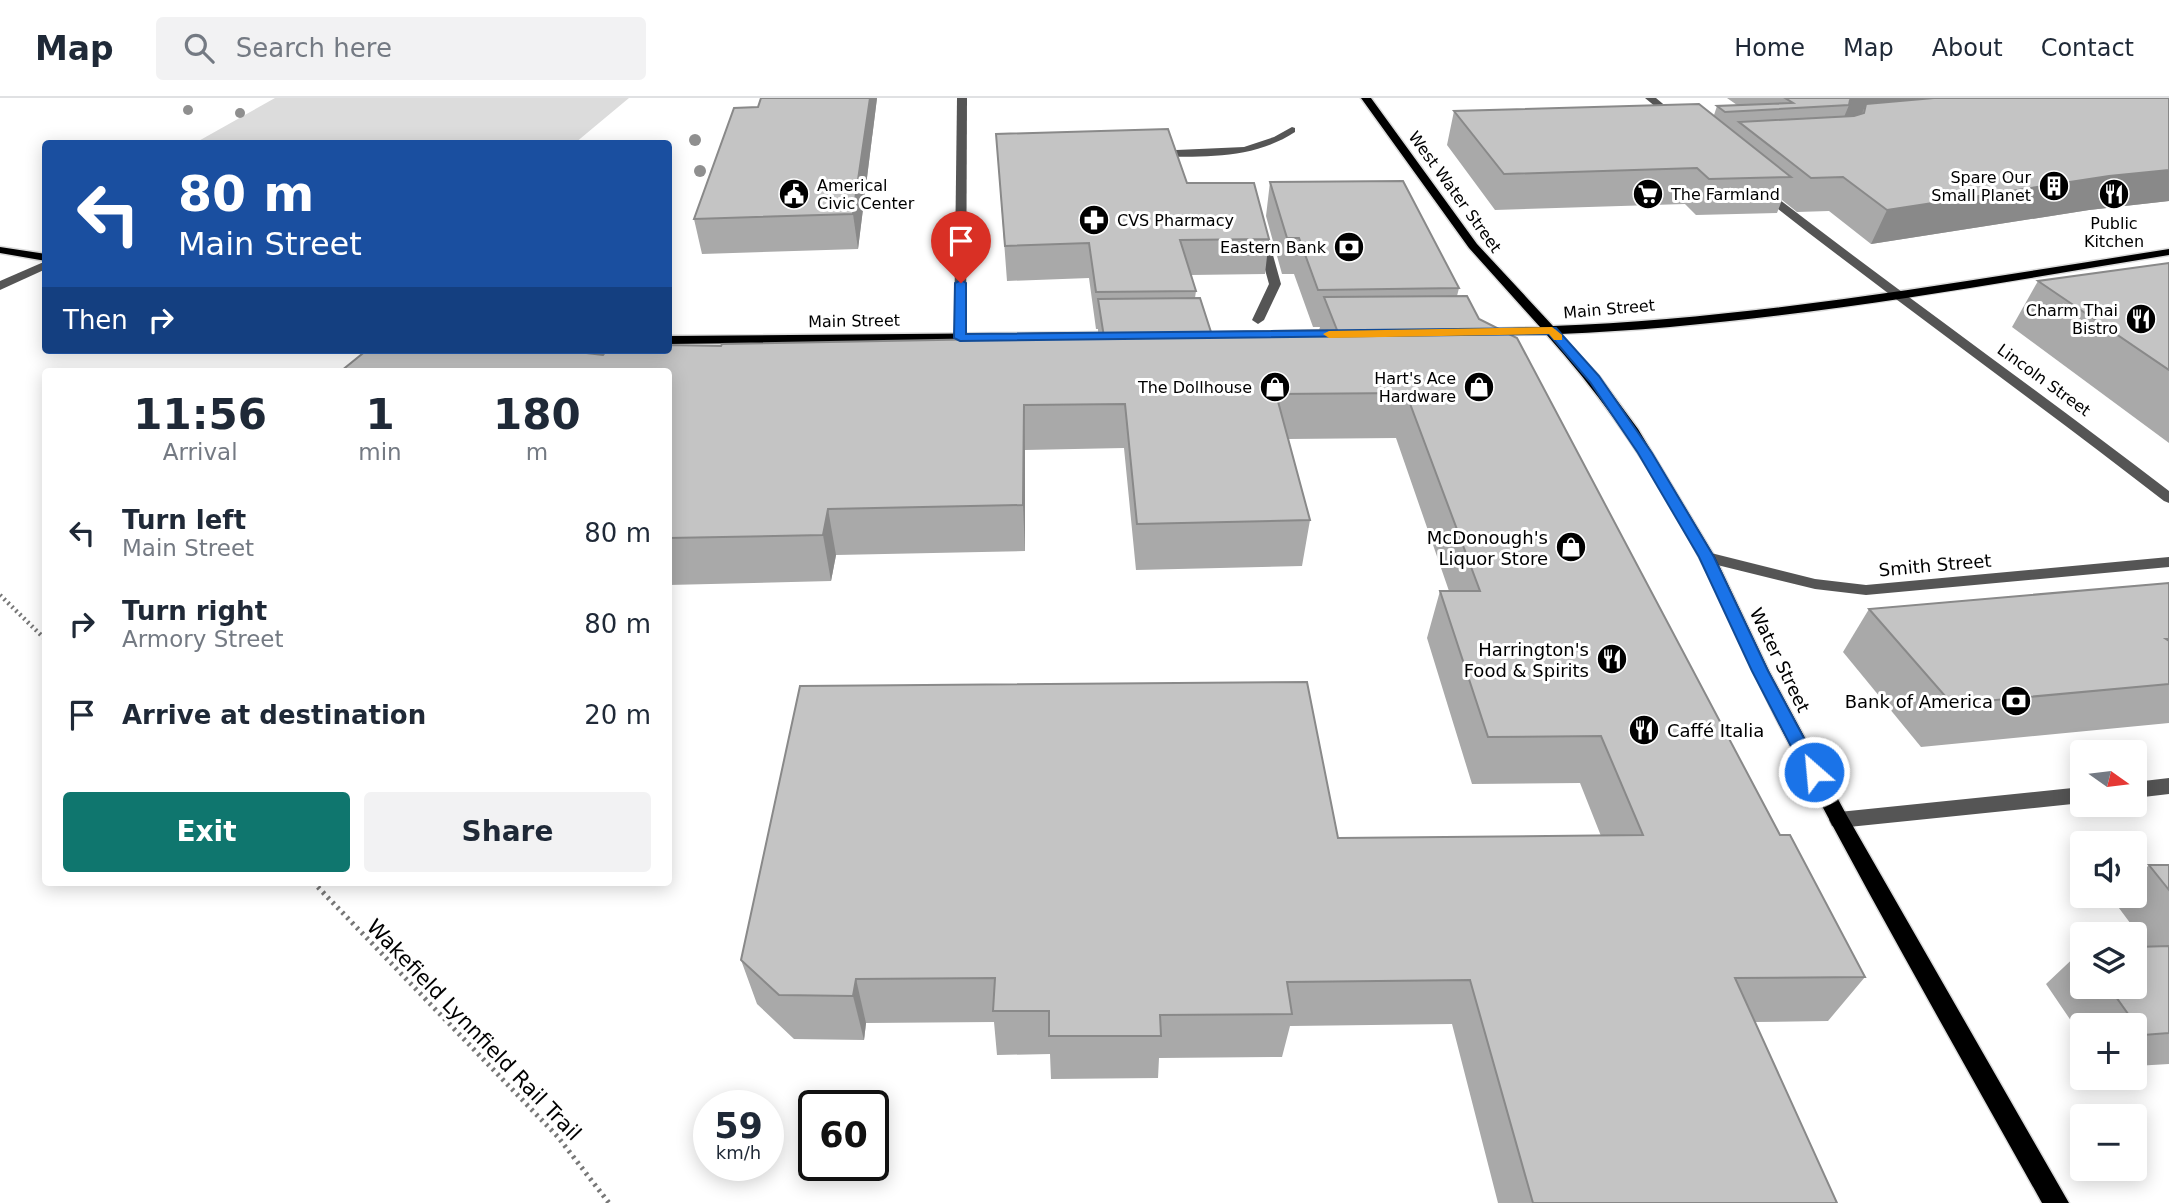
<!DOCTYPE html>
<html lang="en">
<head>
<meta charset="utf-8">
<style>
  body { margin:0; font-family:"DejaVu Sans",sans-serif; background:#f2f2f3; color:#1f2937; height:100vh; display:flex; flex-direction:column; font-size:26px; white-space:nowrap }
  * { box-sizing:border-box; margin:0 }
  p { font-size:23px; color:#747a83 }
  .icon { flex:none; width:38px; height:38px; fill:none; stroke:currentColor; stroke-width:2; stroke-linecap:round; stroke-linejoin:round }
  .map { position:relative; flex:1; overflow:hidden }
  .panel { position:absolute; left:42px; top:270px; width:630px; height:518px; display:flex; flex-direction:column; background:#fff; border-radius:7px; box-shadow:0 4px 18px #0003 }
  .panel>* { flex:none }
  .hud { position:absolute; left:42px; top:42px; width:630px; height:214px; border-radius:7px; box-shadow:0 4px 18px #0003; background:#1a4fa0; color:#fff; overflow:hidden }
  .needle { width:46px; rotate:104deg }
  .tools { position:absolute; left:2070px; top:642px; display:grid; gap:14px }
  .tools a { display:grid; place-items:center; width:77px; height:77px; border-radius:7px; background:#fff; box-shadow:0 4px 18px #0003; font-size:35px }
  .speed { position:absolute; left:693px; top:992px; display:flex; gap:14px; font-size:35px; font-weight:700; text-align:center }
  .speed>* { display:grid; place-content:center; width:91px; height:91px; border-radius:50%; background:#fff; box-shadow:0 4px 18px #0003; line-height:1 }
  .speed small { font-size:18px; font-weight:400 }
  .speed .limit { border:4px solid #111; border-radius:10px; background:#fff; color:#111 }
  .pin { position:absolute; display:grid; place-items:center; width:60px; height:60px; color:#fff; margin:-72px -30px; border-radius:50% 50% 50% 0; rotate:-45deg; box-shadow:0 0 7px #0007 }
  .pin .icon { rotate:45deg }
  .me { position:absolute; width:77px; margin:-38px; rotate:333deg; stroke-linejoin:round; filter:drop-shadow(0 0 5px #0008) }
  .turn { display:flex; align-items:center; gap:24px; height:147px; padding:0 21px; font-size:32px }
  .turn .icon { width:91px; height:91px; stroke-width:2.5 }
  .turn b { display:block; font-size:49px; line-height:60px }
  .then { display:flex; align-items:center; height:66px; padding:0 21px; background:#0003; gap:14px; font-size:26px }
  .eta { display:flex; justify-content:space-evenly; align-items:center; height:119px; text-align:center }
  .eta b { font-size:42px; font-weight:700; line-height:49px }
  .action { display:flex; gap:14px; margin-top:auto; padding:14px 21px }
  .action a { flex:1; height:80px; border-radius:7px; background:#0f766e; color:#fff; font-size:28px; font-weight:700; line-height:80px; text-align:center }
  .action a+a { background:#f2f2f3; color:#1f2937 }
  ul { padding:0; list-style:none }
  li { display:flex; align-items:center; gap:21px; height:91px; padding:0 21px }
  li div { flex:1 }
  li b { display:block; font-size:26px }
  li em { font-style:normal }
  header { display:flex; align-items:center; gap:42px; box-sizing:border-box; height:98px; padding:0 35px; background:#fff; border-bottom:2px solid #e0e1e3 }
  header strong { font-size:33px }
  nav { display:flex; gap:38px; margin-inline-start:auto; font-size:24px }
  .search { width:490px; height:63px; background:#f2f2f3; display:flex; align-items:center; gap:18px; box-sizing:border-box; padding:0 24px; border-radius:7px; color:#747a83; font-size:26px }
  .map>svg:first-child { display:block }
  .green { fill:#dcdcdc }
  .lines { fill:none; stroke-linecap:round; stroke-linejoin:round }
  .major-casing { stroke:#dbdbdb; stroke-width:3 }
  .path-far1 { stroke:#777; stroke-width:4.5; stroke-dasharray:2 3.5; stroke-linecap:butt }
  .path { stroke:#777; stroke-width:5; stroke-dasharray:2.5 4.5; stroke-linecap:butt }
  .minor { fill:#555; fill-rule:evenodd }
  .major { fill:#000; fill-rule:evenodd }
  .tree { fill:#8f8f8f }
  .wall { fill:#a9a9a9 }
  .shaded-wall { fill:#898989 }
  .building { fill:#c4c4c4; stroke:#898989; stroke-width:2 }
  .route { fill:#1a73e8; stroke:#114b97; stroke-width:2 }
  .slow { fill:#f59e0b }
  .labels { text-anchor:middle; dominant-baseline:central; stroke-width:6; stroke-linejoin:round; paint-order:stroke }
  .far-poi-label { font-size:16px; fill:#000; stroke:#fff; text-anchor:end }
  .far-street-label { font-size:16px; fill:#000; stroke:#fff }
  .poi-label { font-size:18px; fill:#000; stroke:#fff; text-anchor:end }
  .street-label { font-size:18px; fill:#000; stroke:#fff }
  .near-street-label { font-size:21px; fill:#000; stroke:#fff }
</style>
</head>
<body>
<header>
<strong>Map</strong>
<div class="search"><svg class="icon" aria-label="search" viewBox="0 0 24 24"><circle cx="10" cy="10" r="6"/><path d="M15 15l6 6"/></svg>Search here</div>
<nav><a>Home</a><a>Map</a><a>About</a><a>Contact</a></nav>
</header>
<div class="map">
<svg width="2169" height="1105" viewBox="0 0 2169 1105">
  <rect width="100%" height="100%" fill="#fff"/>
  <polygon class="green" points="275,0 629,0 575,45 195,45"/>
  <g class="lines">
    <g class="major-casing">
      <g id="major">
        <path d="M1361 0H1371L1477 146 1553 228C1760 220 1965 183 2169 151V157C1967 190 1764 228 1560 236L1599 278 1638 331 1715 459 1769 573 1846 716 2069 1105H2042C1956 951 1868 797 1786 640 1755 581 1730 518 1699 459 1656 377 1608 305 1546 236L1479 238 1478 235 1484 231 1540 229 1469 150Z"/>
        <polygon points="0,149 46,156 46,163 0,155"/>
        <polygon points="1120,234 1126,238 1125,241 668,246 668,238"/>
      </g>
    </g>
    <polyline class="path-far1" points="0,497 46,542"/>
    <polyline class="path" points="313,784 558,1039 609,1105"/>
    <g class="minor">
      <polygon points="957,0 967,0 966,239 960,243 954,239"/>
      <polygon points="1645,0 1656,0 1682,22 1674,24"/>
      <path d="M1292 29 1295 30V34C1252 62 1204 58 1154 59L1149 56 1154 53 1244 49 1274 39Z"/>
      <path d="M1759 92H1767C1899 194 2036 291 2169 393V405L2164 403C2030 299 1892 201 1759 96Z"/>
      <polygon points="1260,129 1266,132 1281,186 1264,222 1258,226 1252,222 1269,186 1254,132"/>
      <polygon points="46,163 46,171 0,192 0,183"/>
      <polygon points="1707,454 1815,481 1866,487 2169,459 2169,469 1866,497 1815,491 1701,463 1699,459 1701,455"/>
      <polygon points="2169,680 2169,696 2135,700 2135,684"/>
      <polygon points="2082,689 2082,705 1839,730 1832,728 1829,722 1832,716 1839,714"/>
    </g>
    <use href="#major" class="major"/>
  </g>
  <g class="tree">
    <circle cx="188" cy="12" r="5"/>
    <circle cx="240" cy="15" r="5"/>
    <circle cx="695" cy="42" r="6"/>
    <circle cx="700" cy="73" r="6"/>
  </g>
  <g class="wall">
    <polygon points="877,0 858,151 702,156 694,121 758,9"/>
    <polygon points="1727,0 2169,0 2169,103 2089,112 1871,146 1829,113 1797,114 1782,102 1777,115 1696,117 1685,106 1495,112 1447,47 1454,13 1714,17 1717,8 1737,7"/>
    <polygon points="996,36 1187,85 1269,141 1265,176 1191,177 1196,193 1195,200 1211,234 1319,232 1320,229 1313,229 1294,176 1282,176 1266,118 1270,84 1459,190 1457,198 1479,221 1780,737 1865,879 1828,923 1755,924 1837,1105 1498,1105 1452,926 1290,928 1282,959 1159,960 1158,980 1051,981 1050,956 997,957 994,924 866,925 864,942 794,941 757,906 741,862 1338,740 1601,738 1580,685 1472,686 1427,540 1440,493 1449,493 1396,340 1288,341 1310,422 1302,468 1136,472 1124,350 1025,352 1025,453 836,457 831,483 668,487 668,273 603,257 721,248 1098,239 1098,231 1096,231 1089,180 1007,183"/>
    <polygon points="2169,165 2169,345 2012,229 2038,183"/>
    <polygon points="2169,485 2169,625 1921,649 1843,554 1869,511"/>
    <polygon points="2149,767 2169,767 2169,966 2135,968 2135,928 2082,928 2082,939 2046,886 2082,852 2082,889 2135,889 2148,849 2113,802 2117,798 2135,798 2135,781"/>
  </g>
  <g class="shaded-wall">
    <polygon points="870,0 877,0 858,151 853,116"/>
    <polygon points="1853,0 1979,0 1864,15 1866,6 1858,25 1839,31 1849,7 1850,2"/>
    <polygon points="2169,72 2169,103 2089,112 1871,146 1887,112 2109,78"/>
    <polygon points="1024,307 1025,352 1025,453 1023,407"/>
    <polygon points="828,411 836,457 831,483 823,437"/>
    <polygon points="856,881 866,925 864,942 853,898"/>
  </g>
  <g class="building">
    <polygon points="761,0 870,0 853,116 694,121 734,10 758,9"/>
    <polygon points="1785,0 1853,0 1850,2 1849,7 1725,14 1717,8 1793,5"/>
    <polygon points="1934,0 2169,0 2169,72 2109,78 1887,112 1843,79 1811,80 1739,24 1854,18 1864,15 1866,6"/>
    <polygon points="1699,6 1791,79 1709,81 1697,70 1504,76 1454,13"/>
    <polygon points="1168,31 1187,85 1254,85 1269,141 1180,142 1196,193 1096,194 1089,145 1005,148 996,36"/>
    <polygon points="1403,83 1459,190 1318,192 1299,140 1287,140 1270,84"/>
    <polygon points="2169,165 2169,272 2038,183"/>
    <polygon points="1467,198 1479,221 1517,240 1780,737 1790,737 1865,879 1735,880 1837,1105 1533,1105 1470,882 1287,884 1292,916 1160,917 1161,938 1049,938 1049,913 993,913 995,880 856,881 853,898 779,897 741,862 800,588 1307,584 1338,740 1643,737 1601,638 1488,639 1440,493 1480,493 1406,295 1276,296 1310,422 1137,426 1125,306 1024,307 1023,407 828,411 823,437 668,440 668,273 341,273 367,252 560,252 603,257 607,252 668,252 668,247 721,248 722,246 1104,239 1098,201 1200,200 1211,234 1337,232 1324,199"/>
    <polygon points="2169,485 2169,541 2166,541 2169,543 2169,586 1952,606 1869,511"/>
    <polygon points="2149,767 2169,767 2169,792"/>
    <polygon points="2169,848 2169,935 2143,937 2109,889 2135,889 2135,849"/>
  </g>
  <polygon class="route" points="961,182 966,185 966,236 1556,230 1599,278 1652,355 1714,459 1768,573 1822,674 1820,679 1807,679 1752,573 1699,459 1638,355 1590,284 1549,236 960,243 954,240 955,185"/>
  <polygon class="slow" points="1552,229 1562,237 1562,242 1554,242 1549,236 1329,240 1323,236 1329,233"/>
  <defs>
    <g id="building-disc" transform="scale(1.575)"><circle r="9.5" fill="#000" stroke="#fff"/><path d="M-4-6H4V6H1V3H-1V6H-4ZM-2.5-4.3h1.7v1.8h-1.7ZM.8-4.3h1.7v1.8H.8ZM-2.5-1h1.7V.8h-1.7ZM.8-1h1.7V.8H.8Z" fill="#fff"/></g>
    <g id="civic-disc" transform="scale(1.575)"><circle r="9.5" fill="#000" stroke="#fff"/><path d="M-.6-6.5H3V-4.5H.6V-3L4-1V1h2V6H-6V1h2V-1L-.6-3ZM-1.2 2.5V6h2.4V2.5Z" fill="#fff"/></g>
    <g id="supermarket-disc" transform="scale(1.575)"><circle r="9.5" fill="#000" stroke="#fff"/><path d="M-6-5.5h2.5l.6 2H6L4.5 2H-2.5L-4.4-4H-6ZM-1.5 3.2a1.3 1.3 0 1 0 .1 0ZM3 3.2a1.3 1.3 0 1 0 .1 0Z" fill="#fff"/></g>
    <g id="restaurant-disc" transform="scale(1.575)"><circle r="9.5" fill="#000" stroke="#fff"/><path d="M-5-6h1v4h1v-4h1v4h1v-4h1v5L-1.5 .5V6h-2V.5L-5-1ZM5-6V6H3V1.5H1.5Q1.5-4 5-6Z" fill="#fff"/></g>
    <g id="pharmacy-disc" transform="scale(1.575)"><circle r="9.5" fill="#000" stroke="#fff"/><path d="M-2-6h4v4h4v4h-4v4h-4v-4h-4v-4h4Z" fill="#fff"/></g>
    <g id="bank-disc" transform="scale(1.575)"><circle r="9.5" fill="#000" stroke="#fff"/><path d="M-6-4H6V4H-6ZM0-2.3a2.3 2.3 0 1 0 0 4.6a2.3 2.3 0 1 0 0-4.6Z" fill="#fff"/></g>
    <g id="shop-disc" transform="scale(1.575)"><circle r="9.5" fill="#000" stroke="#fff"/><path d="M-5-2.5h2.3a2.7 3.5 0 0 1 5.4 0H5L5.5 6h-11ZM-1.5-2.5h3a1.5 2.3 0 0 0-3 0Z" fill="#fff"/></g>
  </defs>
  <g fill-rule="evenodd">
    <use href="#building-disc" x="2054" y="88"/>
    <use href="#civic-disc" x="794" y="96"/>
    <use href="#supermarket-disc" x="1648" y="96"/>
    <use href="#restaurant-disc" x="2114" y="96"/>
    <use href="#pharmacy-disc" x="1094" y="122"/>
    <use href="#bank-disc" x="1349" y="149"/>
    <use href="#restaurant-disc" x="2141" y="221"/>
    <use href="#shop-disc" x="1275" y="289"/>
    <use href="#shop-disc" x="1479" y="289"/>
    <use href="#shop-disc" x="1571" y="449"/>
    <use href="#restaurant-disc" x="1612" y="561"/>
    <use href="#bank-disc" x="2016" y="603"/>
    <use href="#restaurant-disc" x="1644" y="632"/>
  </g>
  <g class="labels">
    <g class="far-poi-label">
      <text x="2031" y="79">Spare Our<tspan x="2031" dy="18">Small Planet</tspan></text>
      <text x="817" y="87" text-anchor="start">Americal<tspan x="817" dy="18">Civic Center</tspan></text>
      <text x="1671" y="96" text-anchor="start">The Farmland</text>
      <text x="1117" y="122" text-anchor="start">CVS Pharmacy</text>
      <text x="2114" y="125" text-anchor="middle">Public<tspan x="2114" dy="18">Kitchen</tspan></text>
      <text x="1326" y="149">Eastern Bank</text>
      <text x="2118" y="212">Charm Thai<tspan x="2118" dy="18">Bistro</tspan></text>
      <text x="1456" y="280">Hart's Ace<tspan x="1456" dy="18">Hardware</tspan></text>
      <text x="1252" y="289">The Dollhouse</text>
    </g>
    <g class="far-street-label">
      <text transform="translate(1455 94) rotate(54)">West Water Street</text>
      <text transform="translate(1609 211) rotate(-5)">Main Street</text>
      <text transform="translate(854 223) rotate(-1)">Main Street</text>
      <text transform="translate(2044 282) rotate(36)">Lincoln Street</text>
    </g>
    <g class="poi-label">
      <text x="1548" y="439">McDonough's<tspan x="1548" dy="21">Liquor Store</tspan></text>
      <text x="1589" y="551">Harrington's<tspan x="1589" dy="21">Food &amp; Spirits</tspan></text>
      <text x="1993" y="603">Bank of America</text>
      <text x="1667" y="632" text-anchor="start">Caffé Italia</text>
    </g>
    <g class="street-label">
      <text transform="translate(1935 467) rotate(-5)">Smith Street</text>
      <text transform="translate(1780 562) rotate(64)">Water Street</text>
    </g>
    <g class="near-street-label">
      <text transform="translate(474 932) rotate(46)">Wakefield Lynnfield Rail Trail</text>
    </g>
  </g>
</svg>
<div class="tools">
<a><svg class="needle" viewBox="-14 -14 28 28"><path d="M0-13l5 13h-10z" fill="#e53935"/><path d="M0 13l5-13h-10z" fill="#747a83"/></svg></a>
<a><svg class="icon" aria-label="sound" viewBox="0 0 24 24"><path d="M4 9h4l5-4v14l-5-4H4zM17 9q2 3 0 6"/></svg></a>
<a><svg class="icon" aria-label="layers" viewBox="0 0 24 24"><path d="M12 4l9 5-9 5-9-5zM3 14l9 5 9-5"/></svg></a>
<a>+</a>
<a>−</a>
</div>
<div class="speed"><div>59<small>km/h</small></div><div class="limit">60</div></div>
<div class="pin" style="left:961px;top:185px;background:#d93025"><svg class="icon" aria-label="arrive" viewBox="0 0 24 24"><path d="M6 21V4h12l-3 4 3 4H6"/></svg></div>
<svg class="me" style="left:1814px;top:674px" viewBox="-20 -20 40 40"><circle r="17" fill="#1a73e8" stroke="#fff" stroke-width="3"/><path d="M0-11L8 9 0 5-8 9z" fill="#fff"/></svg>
<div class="hud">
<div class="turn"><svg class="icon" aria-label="left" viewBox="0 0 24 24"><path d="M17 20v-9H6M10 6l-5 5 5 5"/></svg><div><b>80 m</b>Main Street</div></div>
<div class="then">Then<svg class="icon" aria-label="right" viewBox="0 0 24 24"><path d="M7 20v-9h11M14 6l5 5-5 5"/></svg></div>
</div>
<section class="panel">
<div class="eta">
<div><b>11:56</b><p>Arrival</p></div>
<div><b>1</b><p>min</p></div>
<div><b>180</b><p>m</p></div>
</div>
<ul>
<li><svg class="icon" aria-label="left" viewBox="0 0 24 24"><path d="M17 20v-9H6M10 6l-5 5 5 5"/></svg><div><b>Turn left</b><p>Main Street</p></div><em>80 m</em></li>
<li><svg class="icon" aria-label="right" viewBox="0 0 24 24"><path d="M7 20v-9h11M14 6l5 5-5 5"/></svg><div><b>Turn right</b><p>Armory Street</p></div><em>80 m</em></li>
<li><svg class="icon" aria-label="arrive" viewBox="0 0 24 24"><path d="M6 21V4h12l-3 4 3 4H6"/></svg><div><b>Arrive at destination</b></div><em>20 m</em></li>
</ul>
<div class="action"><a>Exit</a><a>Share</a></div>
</section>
</div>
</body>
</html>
